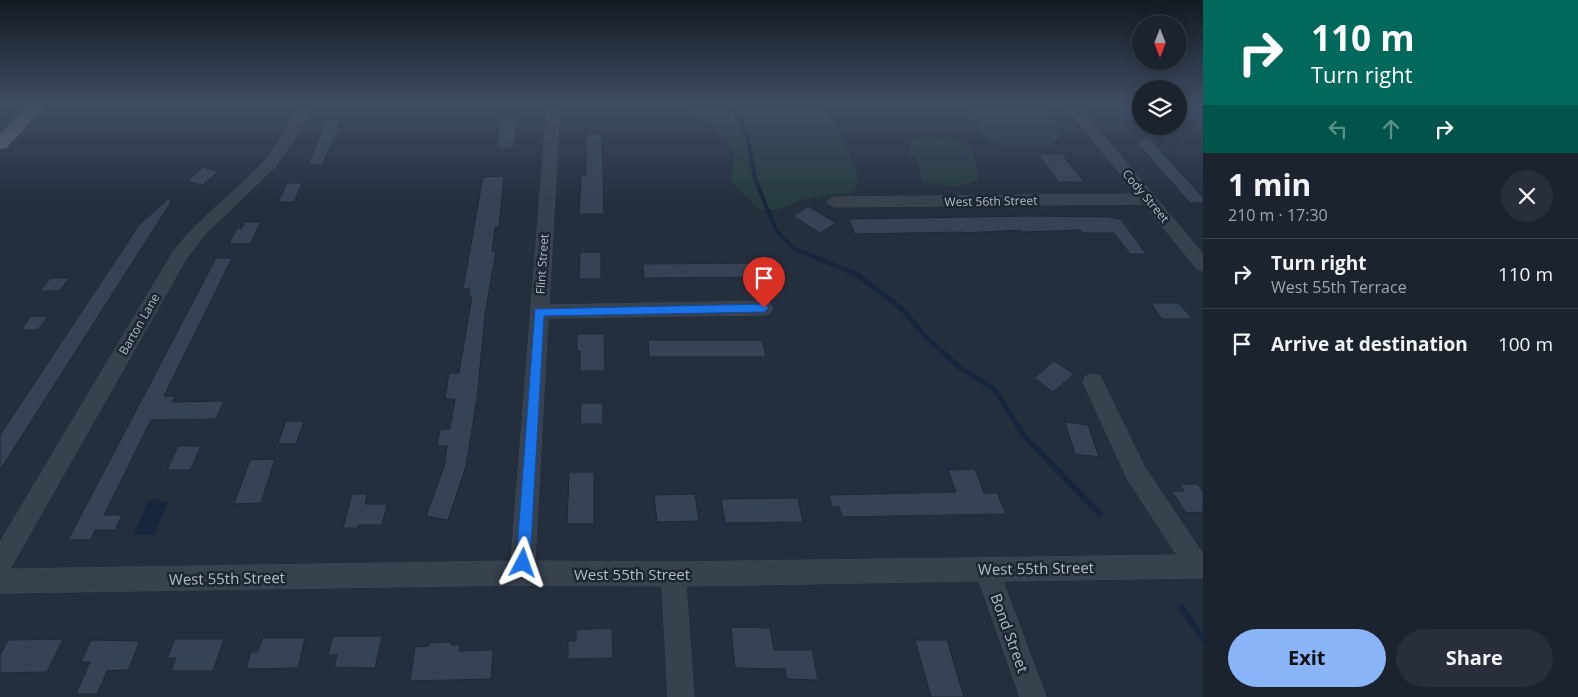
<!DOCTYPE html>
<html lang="en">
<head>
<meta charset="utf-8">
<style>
  body { margin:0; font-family:"Open Sans",sans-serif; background:#282f3a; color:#f1f3f6; height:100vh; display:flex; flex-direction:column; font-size:19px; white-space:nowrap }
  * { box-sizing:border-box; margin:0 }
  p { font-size:16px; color:#a0a4aa }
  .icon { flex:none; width:28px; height:28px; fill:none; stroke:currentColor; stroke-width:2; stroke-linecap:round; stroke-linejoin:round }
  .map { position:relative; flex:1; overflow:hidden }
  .sheet { display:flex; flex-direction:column; background:#1b232e; width:375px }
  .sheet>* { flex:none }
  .banner { background:#00695c; color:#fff; overflow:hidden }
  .needle { width:32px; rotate:180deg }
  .fabs { position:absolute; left:1132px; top:15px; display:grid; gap:10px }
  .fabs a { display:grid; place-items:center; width:55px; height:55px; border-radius:50%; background:#1b232e; box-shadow:0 2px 12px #0003,0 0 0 1px #39404a; font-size:25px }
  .pin { position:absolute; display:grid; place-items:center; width:42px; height:42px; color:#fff; margin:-51px -21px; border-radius:50% 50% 50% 0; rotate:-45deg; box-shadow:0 0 5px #0007 }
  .pin .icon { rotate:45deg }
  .me { position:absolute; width:55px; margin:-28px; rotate:4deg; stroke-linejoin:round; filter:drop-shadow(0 0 4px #0008) }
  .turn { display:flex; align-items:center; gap:18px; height:105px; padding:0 25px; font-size:22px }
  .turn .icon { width:65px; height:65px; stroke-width:2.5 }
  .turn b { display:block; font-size:35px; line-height:42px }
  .lanes { display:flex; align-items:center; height:48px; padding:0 25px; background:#0003; justify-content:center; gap:25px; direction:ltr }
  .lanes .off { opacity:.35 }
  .round { display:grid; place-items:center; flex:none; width:52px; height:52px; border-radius:26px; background:#282f3a }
  .summary { display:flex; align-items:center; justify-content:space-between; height:85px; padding:0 25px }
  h1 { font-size:30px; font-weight:700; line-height:38px }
  .button { display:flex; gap:10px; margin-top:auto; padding:10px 25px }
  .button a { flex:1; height:58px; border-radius:30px; background:#8ab4f8; color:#111; font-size:20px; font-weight:700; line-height:58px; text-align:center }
  .button a+a { background:#282f3a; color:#f1f3f6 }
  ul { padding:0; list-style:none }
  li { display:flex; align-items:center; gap:15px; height:70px; padding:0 25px; border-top:1px solid #39404a }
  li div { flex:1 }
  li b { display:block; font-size:19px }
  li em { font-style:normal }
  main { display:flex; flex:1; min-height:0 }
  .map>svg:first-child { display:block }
  .green { fill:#263c3f }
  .water { fill:#17263c }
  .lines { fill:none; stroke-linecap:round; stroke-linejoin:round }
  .stream-far2 { stroke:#17263c; stroke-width:4 }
  .stream-far1 { stroke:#17263c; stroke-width:5 }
  .stream { stroke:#17263c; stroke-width:6 }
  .building { fill:#364354; stroke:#1f2835 }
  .minor-casing { stroke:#414a57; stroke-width:1 }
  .major-casing { stroke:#414a57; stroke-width:1 }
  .minor { fill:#38414e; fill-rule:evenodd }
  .major { fill:#56606e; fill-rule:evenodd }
  .route { fill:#1a73e8; stroke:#114b97 }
  .labels { text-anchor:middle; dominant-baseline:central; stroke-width:5; stroke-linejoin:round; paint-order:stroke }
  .street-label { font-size:12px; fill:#b4bcc9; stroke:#1d2633 }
  .near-street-label { font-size:15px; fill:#b4bcc9; stroke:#1d2633 }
</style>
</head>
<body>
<main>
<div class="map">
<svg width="1203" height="697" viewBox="0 0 1203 697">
  <rect width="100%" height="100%" fill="#242f3e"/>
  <g class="green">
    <polygon points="694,105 823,105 848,149 859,181 853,193 827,195 804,199 780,209 759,210 731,181 734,156 726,139 692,111"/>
    <polygon points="964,105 1041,105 1060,130 1059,136 1052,145 1001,145 989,141"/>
    <path d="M928 137C963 138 977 142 978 181L955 186 923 182 916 158 910 154V138Z"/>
  </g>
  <polygon class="water" points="161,498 161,502 168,502 154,535 133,535 148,501"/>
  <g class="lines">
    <polyline class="stream-far2" points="731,105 747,135 755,179 776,230 793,248 818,258"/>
    <polyline class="stream-far1" points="815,257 858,275 903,310 926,337 959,367 995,390 1024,436 1040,452"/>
    <g class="stream">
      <polyline points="1039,451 1100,514"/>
      <polyline points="1182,608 1203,639"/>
    </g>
  </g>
  <g class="building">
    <polygon points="500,117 518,117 514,148 496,148"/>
    <polygon points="340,119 338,123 341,123 322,165 308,165 326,120"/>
    <polygon points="586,134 602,134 604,214 579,214 581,175 586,175"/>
    <polygon points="1146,135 1203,197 1203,203 1190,203 1137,143"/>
    <polygon points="1038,154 1062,154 1084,182 1059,182"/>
    <polygon points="203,167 219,171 203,185 187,181"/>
    <polygon points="504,176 499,227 495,227 492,251 496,251 485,315 477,398 466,466 448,520 426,516 444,467 447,446 437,446 440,429 450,429 455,399 445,399 449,373 459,373 472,297 469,297 470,289 463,289 483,177"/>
    <polygon points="287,183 302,183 294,202 278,202"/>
    <polygon points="168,199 171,202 0,470 0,435 139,225"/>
    <polygon points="808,206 836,223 820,233 793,216"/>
    <polygon points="1031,216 1108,217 1121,219 1146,254 1130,254 1114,233 1083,233 1080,230 1022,232 1020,230 965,233 964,232 855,234 849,219"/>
    <polygon points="245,222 261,222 250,244 229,244 237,228 242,228"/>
    <polygon points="580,252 601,252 601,279 579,279"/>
    <polygon points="216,258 232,258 164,396 175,396 172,402 224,401 216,419 151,420 104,515 122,515 115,530 95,530 91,540 68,540"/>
    <polygon points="748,263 751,277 644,278 643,264"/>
    <polygon points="50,278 69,278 60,291 40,291"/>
    <polygon points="1151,303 1179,303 1192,319 1162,319"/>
    <polygon points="31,316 48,316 38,330 21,330"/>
    <polygon points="577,334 604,334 605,371 580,371 580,351 577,351"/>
    <polygon points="648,340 762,340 766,357 649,357"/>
    <polygon points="1054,361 1074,374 1053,392 1034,378"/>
    <polygon points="581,403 603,403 603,424 580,424"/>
    <polygon points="286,421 304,421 296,444 278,444"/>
    <polygon points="1065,422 1088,425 1099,457 1075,454"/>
    <polygon points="178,446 201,446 190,470 167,470"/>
    <polygon points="275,459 261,503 234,504 250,460"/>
    <polygon points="975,469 984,493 997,493 1006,514 842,517 839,507 832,507 829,495 956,492 948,470"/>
    <polygon points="569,472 594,472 594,524 567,524"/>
    <polygon points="1180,484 1198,484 1203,492 1203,512 1186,513 1172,491 1184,491"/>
    <polygon points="352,494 367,494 365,504 387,504 382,525 359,525 358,528 343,528"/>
    <polygon points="695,494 699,521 657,522 654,495"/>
    <polygon points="798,498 803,522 725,523 721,499"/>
    <polygon points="731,627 770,628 774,650 812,650 818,680 787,679 785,669 735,668"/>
    <polygon points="612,628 613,658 568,659 568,641 576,641 576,630"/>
    <polygon points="333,636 382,636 375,668 334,667 337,655 328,655"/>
    <polygon points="262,638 305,638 298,668 246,669 251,652 258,652"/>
    <polygon points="63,639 47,672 0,673 0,655 8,640"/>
    <polygon points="175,639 224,639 213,671 171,671 176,658 167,658"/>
    <polygon points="91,640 140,641 128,670 107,671 97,694 76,694 90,662 81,662"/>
    <polygon points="915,640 947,640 964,697 931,697"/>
    <polygon points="451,642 451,645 460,645 459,651 493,650 491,679 410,681 415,647 429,646 429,643"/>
  </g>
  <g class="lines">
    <g class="minor-casing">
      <g id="minor">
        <path d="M299 105H312L292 143 275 167 206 233 186 259 10 569 511 561 547 105H560L549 305 764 301 770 303 773 308 770 313 764 315 548 318 535 561 673 562 1177 555 1128 480 1083 382 1086 376 1093 374 1100 376 1144 466 1203 554V578L1003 581 1046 697H1020L979 581 686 586 694 697H668L662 586 522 585 0 593V542L173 252C200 216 236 193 265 160 280 144 288 123 299 105Z"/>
        <polygon points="1065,105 1078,105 1203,254 1203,271 1197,269 1144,204 834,207 826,202 834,197 1136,194"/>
      </g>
    </g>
    <g class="major-casing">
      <polygon id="major" points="29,105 46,105 6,148 0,149 0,134"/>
    </g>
    <use href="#minor" class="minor"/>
    <use href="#major" class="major"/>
  </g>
  <linearGradient id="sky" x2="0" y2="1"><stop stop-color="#141a22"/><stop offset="0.52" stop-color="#3f4d63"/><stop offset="1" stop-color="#3f4d63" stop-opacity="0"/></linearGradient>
  <rect width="1203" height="202" fill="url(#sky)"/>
  <polygon class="route" points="764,304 769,308 764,312 544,316 530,563 528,568 523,570 518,568 516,563 535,309"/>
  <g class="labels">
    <g class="street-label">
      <text transform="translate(1146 196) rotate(50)">Cody Street</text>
      <text transform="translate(991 201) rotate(-1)">West 56th Street</text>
      <text transform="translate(542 264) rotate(-86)">Flint Street</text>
      <text transform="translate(139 324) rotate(-60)">Barton Lane</text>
    </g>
    <g class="near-street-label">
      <text transform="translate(1036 568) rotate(-1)">West 55th Street</text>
      <text x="632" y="574">West 55th Street</text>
      <text transform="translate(227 578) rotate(-1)">West 55th Street</text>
      <text transform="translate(1010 633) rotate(70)">Bond Street</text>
    </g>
  </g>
</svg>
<div class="fabs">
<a><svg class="needle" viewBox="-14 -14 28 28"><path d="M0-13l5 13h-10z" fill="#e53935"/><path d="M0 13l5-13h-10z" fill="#a0a4aa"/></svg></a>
<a><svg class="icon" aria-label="layers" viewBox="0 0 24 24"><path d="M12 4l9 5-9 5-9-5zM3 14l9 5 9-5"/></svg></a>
</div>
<div class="pin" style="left:764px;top:308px;background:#d93025"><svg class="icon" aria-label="arrive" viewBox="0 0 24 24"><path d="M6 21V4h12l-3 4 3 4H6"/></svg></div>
<svg class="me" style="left:523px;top:563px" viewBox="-20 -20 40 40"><path d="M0-17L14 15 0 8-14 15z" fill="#1a73e8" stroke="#fff" stroke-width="4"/></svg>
</div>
<section class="sheet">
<div class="banner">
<div class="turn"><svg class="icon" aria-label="right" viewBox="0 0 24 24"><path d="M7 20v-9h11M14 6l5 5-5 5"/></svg><div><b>110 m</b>Turn right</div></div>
<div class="lanes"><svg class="icon off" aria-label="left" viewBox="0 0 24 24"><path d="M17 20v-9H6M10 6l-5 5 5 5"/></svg><svg class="icon off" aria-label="ahead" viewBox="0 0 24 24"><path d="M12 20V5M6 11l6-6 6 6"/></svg><svg class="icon" aria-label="right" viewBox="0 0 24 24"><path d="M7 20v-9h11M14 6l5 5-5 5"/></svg></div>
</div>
<div class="summary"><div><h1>1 min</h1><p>210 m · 17:30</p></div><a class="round"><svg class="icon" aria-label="close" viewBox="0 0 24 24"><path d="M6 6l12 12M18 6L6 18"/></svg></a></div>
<ul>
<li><svg class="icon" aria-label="right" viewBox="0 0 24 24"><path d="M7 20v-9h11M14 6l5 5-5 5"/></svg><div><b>Turn right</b><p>West 55th Terrace</p></div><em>110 m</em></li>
<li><svg class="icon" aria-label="arrive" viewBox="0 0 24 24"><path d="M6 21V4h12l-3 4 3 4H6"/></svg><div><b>Arrive at destination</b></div><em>100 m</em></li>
</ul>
<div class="button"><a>Exit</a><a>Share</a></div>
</section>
</main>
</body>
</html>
